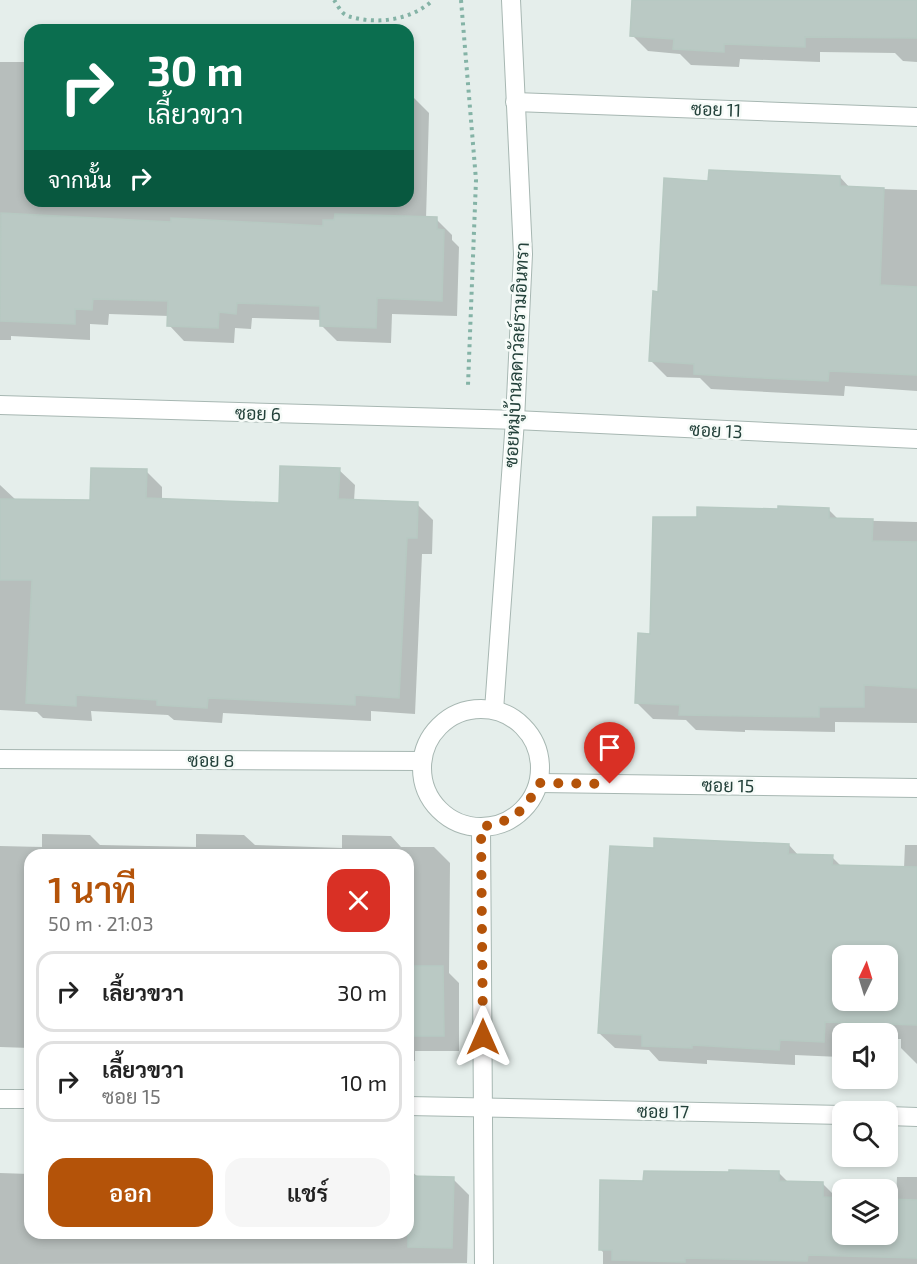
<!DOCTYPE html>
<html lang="th">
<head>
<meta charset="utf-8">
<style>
  body { margin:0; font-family:"Exo 2",Sarabun,sans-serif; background:#f6f6f6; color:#222; height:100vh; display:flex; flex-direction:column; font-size:22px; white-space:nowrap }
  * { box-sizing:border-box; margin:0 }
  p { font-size:20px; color:#767676 }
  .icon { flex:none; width:33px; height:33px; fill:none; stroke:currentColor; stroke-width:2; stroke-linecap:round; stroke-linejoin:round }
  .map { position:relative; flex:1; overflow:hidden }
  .side { position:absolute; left:24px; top:849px; width:390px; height:390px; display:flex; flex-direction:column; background:#fff; border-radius:18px; box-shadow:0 3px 9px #0003 }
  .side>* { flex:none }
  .banner { position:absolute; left:24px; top:24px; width:390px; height:183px; border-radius:18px; box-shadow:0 3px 9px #0003; background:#0b6e4f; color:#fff; overflow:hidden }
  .needle { width:39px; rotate:4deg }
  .tools { position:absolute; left:832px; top:945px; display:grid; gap:12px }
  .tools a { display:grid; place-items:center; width:66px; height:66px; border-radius:12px; background:#fff; box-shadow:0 3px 9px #0003; font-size:30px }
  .pin { position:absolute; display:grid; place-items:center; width:51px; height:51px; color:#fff; margin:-62px -26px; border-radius:50% 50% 50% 0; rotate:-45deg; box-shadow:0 0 6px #0007 }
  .pin .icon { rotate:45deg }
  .me { position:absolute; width:66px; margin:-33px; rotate:0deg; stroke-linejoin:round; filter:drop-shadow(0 0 4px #0008) }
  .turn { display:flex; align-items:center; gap:21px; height:126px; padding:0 24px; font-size:27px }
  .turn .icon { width:78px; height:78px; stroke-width:2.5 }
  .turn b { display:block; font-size:42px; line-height:51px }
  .then { display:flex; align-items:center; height:57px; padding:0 24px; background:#0003; gap:12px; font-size:22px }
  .round { display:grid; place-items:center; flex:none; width:63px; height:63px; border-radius:18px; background:#f6f6f6 }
  .overview { display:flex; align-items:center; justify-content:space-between; height:102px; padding:0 24px }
  h1 { font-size:36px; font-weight:600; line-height:45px; color:#b45309 }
  .primary-button { display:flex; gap:12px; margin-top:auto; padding:12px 24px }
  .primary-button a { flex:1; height:69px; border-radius:18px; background:#b45309; color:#fff; font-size:24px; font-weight:600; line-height:69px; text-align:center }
  .primary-button a+a { background:#f6f6f6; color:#222 }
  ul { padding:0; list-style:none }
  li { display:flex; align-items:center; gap:18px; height:81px; margin:0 12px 9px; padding:0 12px; border:3px solid #e0e0e0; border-radius:18px }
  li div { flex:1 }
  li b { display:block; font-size:22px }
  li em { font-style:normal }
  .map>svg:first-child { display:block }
  .shadow { fill:#0003; fill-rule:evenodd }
  .building { fill:#bac9c4; stroke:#b7c9c2; stroke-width:1.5; fill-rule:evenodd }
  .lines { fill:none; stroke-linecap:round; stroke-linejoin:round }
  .minor-casing { stroke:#a7b7b2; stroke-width:20 }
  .path { stroke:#84b3a6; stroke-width:4; stroke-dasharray:3 4.5; stroke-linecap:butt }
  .minor { stroke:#fff; stroke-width:18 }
  .route { stroke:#b45309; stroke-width:10; stroke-dasharray:0 18 }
  .labels { text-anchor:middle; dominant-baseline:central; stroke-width:5; stroke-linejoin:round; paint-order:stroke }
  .street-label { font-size:18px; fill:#23413a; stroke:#f6fbf8 }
</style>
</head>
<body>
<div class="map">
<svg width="917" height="1264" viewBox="0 0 917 1264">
  <rect width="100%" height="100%" fill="#e5eeeb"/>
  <g class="shadow">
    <polygon points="634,0 917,0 917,62 903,61 895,53 820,52 820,62 740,59 739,67 691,65 680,54 648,51 632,35"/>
    <polygon points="0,62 30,62 30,201 408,201 408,97 413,97 429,113 426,219 436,219 452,235 452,240 459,247 457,316 392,314 391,343 337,341 321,325 322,320 252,318 251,329 235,328 234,343 184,341 169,325 169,316 109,314 108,325 90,324 90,340 11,336 11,340 0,340"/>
    <polygon points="840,177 850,188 917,190 917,391 845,386 844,396 711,389 700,378 667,377 651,361 660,293 709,182"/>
    <polygon points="339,470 355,485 354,501 417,504 433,520 432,554 422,554 415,714 371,711 371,721 223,713 222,723 174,720 168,715 91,711 92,721 43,718 37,712 0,710 0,485 16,500 91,501 146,471 162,487 162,500 280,504"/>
    <polygon points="828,509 839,520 917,522 917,723 835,722 835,732 745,730 745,732 696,730 686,720 653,719 637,703 651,635 698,519"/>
    <polygon points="42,834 90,835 100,845 196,847 196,834 244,835 255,845 342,848 342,835 391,836 401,847 434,847 450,863 449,973 459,983 459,1051 415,1051 415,1061 408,1061 408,855 30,855 30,1048 0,1047 0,846 42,847"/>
    <path d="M789 845 799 856 832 857 841 866 904 868 905 845H917V1064L901 1048V1039H888V1034H843V1038H841L840 1057 795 1055V1065L707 1060V1064L659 1061 649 1050 615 1048 599 1033 656 850ZM843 956H888V1000H843Z"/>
    <polygon points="408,1168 419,1178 453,1179 469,1195 467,1263 0,1264 0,1173 30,1174 30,1233 408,1233"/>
    <polygon points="779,1173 789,1183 822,1183 838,1199 843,1199 843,1234 888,1234 888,1201 896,1201 897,1177 917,1177 917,1264 603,1264 603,1252 600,1249 645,1183"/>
  </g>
  <g class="building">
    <polygon points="632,0 917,0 917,38 805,37 805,47 724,44 724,52 673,49 674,39 630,36"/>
    <polygon points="709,170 840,176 840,186 884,188 880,285 917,287 917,375 829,371 828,381 743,377 694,374 694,364 649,361 653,291 658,292 664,178 708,181"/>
    <polygon points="1,213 171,222 171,218 323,226 323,220 334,220 335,214 437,217 437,229 444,230 442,301 377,298 376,328 320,326 320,306 237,303 236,314 219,312 218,328 167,326 168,301 93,299 92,310 75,309 75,324 0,321"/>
    <polygon points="280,466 340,468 338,499 418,502 417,538 407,538 399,698 355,695 355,705 208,698 207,708 157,705 157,700 76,695 76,706 26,703 32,580 0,580 0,499 90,500 91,468 147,469 146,498 279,503"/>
    <polygon points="778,506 829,508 829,518 873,519 872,541 917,542 917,688 864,685 864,707 819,707 819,717 679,715 680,705 635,703 638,633 650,634 653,517 697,517 697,507 778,509"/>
    <path d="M654 838 789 844 788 854 833 855 832 865 917 867V1025L825 1022 824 1042 780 1040 779 1050 692 1045V1048L642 1046V1035L598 1033 610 846 654 848ZM843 956H888V1000H843Z"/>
    <polygon points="408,966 443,966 444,1036 408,1036"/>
    <polygon points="729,1170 779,1171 779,1181 823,1182 823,1197 843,1198 843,1234 888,1234 888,1199 917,1200 917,1258 808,1255 807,1261 685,1258 685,1262 612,1260 612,1250 599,1250 600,1180 643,1181 644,1171 729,1172"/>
    <polygon points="408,1176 454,1177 452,1248 408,1247"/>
  </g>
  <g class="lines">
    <g class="minor-casing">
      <g id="minor">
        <polyline points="515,102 917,117"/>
        <polyline points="0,405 515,420 917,439"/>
        <circle cx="481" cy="768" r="59"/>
        <polyline points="494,710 515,420 523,254 511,0"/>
        <polyline points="0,759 421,761"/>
        <polyline points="539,783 917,788"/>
        <polyline points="481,827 484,1264"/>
        <polyline points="0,1099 30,1099"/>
        <polyline points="408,1106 843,1115"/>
        <polyline points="888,1116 917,1117"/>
      </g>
    </g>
    <g class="path">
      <path d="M334 0C337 4 341 13 346 15 349 17 352 17 355 18 381 24 413 19 433 0"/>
      <polyline points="461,0 476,180 468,385"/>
    </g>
    <use href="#minor" class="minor"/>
  </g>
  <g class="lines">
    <path class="route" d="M483 1037 481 827C513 821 525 812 539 783L610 784"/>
  </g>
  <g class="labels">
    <g class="street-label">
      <text transform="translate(716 109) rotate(2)">ซอย 11</text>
      <text transform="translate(516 355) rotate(-87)">ซอยหมู่บ้านลดาวัลย์รามอินทรา</text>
      <text transform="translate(258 413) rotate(2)">ซอย 6</text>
      <text transform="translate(716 430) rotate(3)">ซอย 13</text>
      <text x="211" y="760">ซอย 8</text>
      <text transform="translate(728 785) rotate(1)">ซอย 15</text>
      <text transform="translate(663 1111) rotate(1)">ซอย 17</text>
    </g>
  </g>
</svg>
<div class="tools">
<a><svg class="needle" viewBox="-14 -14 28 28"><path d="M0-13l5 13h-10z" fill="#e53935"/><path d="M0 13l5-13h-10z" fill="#767676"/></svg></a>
<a><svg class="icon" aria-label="sound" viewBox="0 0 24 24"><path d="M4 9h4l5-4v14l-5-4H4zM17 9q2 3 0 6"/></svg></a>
<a><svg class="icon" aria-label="search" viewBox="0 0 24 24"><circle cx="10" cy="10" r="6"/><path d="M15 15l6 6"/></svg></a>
<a><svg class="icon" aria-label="layers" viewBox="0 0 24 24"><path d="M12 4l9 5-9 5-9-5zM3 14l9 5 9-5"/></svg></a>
</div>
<div class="pin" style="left:610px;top:784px;background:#d93025"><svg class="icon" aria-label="arrive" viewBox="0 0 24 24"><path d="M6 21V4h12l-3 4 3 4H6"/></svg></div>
<svg class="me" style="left:483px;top:1037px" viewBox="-20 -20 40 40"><path d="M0-17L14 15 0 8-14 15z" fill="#b45309" stroke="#fff" stroke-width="4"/></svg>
<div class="banner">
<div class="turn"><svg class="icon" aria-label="right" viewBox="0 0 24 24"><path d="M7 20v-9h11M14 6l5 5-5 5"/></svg><div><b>30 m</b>เลี้ยวขวา</div></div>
<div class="then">จากนั้น<svg class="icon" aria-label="right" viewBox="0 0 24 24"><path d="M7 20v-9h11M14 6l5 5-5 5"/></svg></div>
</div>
<section class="side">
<div class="overview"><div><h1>1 นาที</h1><p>50 m · 21:03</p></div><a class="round" style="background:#d93025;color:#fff"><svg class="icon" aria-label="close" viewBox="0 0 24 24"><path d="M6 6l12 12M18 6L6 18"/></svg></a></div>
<ul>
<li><svg class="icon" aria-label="right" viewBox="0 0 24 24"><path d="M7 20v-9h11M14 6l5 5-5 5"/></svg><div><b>เลี้ยวขวา</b></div><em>30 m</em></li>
<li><svg class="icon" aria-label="right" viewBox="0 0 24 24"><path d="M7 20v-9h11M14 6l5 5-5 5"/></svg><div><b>เลี้ยวขวา</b><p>ซอย 15</p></div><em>10 m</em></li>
</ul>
<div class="primary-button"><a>ออก</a><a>แชร์</a></div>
</section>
</div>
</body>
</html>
